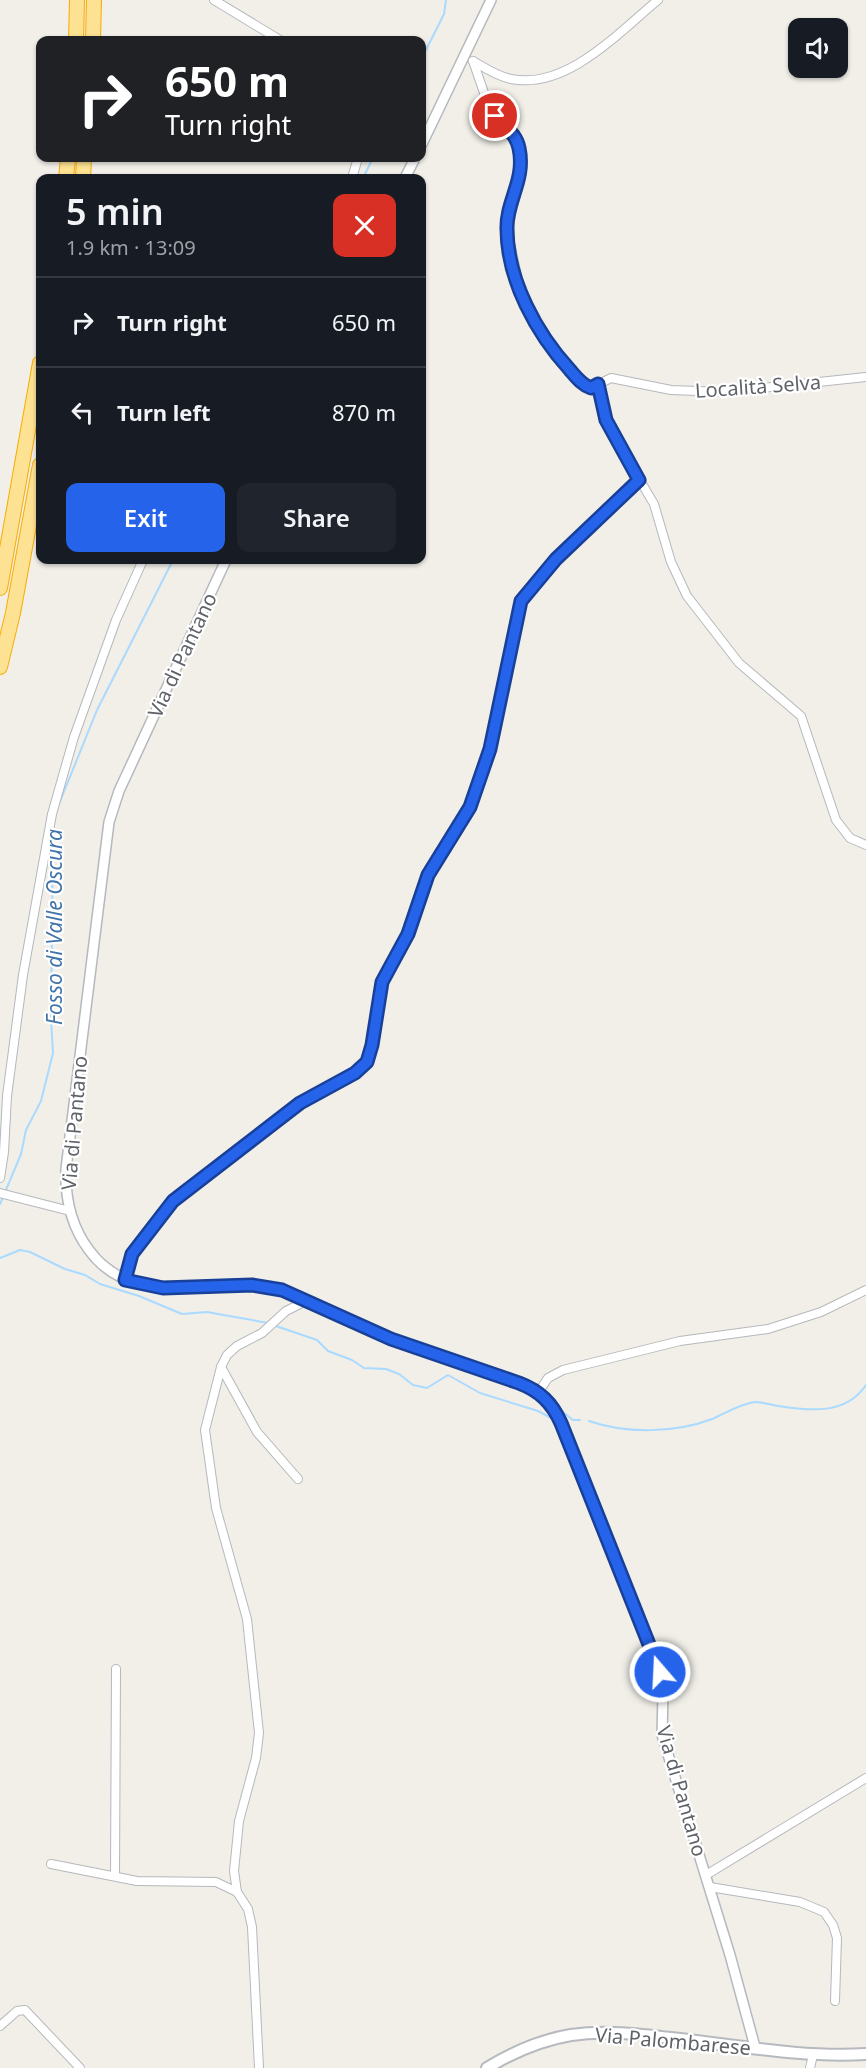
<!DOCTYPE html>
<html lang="en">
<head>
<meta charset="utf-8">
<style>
  body { margin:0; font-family:"Noto Sans",sans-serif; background:#20242c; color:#f1f3f6; height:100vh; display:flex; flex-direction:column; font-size:22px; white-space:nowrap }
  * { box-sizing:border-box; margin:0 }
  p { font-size:20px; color:#9ea1a6 }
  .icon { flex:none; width:33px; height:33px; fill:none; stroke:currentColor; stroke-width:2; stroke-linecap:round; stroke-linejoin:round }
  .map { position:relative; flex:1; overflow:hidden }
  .panel { position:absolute; left:36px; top:174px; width:390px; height:390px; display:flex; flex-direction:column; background:#171b24; border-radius:12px; box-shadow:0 2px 4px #0004 }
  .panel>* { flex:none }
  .top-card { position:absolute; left:36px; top:36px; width:390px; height:126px; border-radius:12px; box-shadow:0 2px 4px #0004; background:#202124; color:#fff; overflow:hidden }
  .controls { position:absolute; left:788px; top:18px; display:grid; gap:12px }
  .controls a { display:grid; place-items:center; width:60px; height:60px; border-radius:12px; background:#171b24; box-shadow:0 2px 4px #0004; font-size:30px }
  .pin { position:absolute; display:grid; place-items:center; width:51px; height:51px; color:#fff; margin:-26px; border:3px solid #fff; border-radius:50%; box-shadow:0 2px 6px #0007 }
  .me { position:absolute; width:66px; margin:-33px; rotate:341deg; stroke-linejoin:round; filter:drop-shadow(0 0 4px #0008) }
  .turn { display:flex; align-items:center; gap:21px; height:126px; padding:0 30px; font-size:27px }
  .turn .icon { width:78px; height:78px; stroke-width:2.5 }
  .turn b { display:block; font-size:42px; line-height:51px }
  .round { display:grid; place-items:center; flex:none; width:63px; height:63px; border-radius:12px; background:#20242c }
  .summary { display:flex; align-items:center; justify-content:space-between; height:102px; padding:0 30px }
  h1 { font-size:36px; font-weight:600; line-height:45px }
  .action { display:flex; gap:12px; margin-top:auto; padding:12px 30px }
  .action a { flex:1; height:69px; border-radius:12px; background:#2563eb; color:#fff; font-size:24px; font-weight:600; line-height:69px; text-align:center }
  .action a+a { background:#20242c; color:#f1f3f6 }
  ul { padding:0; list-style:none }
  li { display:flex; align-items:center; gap:18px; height:90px; padding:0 30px; border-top:2px solid #363941 }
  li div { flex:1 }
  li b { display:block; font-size:22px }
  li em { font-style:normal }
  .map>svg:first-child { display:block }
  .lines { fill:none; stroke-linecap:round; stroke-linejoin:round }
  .stream { stroke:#aadaff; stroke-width:2 }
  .minor-casing { stroke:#b5b8bc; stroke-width:10 }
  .tertiary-casing { stroke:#b5b8bc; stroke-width:12 }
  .secondary-casing { stroke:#b6babf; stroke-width:14 }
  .motorway-casing { stroke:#f9ab00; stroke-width:16 }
  .minor { stroke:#fff; stroke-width:8 }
  .tertiary { stroke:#fff; stroke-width:9 }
  .secondary { stroke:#fff; stroke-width:10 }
  .motorway { stroke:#fde293; stroke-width:14 }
  .route-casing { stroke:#184099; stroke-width:15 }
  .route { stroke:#2563eb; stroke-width:10 }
  .labels { text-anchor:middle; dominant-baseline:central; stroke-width:4.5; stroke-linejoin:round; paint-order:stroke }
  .street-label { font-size:20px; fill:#5f6368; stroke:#fff }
  .water-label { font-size:21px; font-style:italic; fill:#4174aa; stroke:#fff }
</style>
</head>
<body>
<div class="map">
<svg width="866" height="2068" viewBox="0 0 866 2068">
  <rect width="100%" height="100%" fill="#f1efe8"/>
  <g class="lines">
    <g class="stream">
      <polyline points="422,58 444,14 446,0"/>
      <polyline points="363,178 373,158"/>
      <polyline points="59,804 97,710 173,560"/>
      <polyline points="0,1204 21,1154 26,1130 41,1101 53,1053 51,1019 53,826"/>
      <polyline points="0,1258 20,1250 30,1252 65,1269 85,1275 100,1284 139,1296 182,1314 207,1312 268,1323"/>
      <polyline points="273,1325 317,1340 328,1351 352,1360 364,1368 386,1369 399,1374 413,1385 427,1388 448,1375 480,1393 538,1411 551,1418 555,1417"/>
      <polyline points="561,1414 564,1413 573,1420 580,1420"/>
      <path d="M589 1421C626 1434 676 1433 712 1419 726 1413 740 1404 755 1402 762 1402 771 1405 778 1406 810 1411 846 1415 866 1385"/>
    </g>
    <g class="minor-casing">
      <g id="minor">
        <polyline points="214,0 280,40"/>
        <polyline points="473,61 490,110 513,134 519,149 520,180 507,228 519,285 547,342 585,386 593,387 611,378 671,390 723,392 866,377"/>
        <path d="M473 61C485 68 497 76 511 79 567 90 619 32 658 0"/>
        <polyline points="352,178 358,158"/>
        <polyline points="598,384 602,409 607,425 654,504 671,562 687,596 739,663 801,716 836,820 850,838 866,845"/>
        <polyline points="0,1178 4,1152 7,1096 23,975 52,814 74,737 116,620 143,560"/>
        <polyline points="0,1193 70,1211"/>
        <polyline points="125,1280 133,1254 173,1201 300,1103 355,1073 367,1062 372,1045 382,982 408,934 429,872 469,807 490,749 521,601 556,559 639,480"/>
        <polyline points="221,1367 257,1432 298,1479"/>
        <polyline points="538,1393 548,1378 563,1370 680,1341 768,1329 821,1312 866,1290"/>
        <polyline points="51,1864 137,1881 216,1882 237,1892"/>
        <polyline points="706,1875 866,1778"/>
        <polyline points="115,1876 116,1669"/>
        <polyline points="710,1887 800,1902 824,1912 833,1925 837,1938 835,2001"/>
        <polyline points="0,2026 17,2011 25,2010 80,2068"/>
        <polyline points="259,2068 252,1927 248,1909 237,1892 234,1871 239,1821 256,1758 259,1733 247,1619 216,1508 205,1430 221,1367 227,1355 237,1346 262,1333 286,1311 308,1300"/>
        <polyline points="810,2068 813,2055"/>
      </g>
    </g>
    <g class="tertiary-casing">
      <g id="tertiary">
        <polyline points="422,144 491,0"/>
        <polyline points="405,178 415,158"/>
        <path d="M226 560 119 791 109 822 66 1169C65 1197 71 1226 89 1250 137 1316 219 1269 284 1291 317 1301 347 1321 379 1334 427 1354 476 1367 525 1385L541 1395 552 1405 658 1664 663 1693 662 1735 730 1955 755 2047"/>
      </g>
    </g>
    <g class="secondary-casing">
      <path id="secondary" d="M487 2068C513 2052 541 2040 571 2035 605 2030 638 2034 671 2038 736 2045 801 2058 866 2054"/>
    </g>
    <g class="motorway-casing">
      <g id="motorway">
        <polyline points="76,40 77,0"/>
        <polyline points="93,40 94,0"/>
        <polyline points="66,178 68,158"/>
        <polyline points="83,178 84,158"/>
        <polyline points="0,588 40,363"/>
        <polyline points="0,667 13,613 40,465"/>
      </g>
    </g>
    <use href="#minor" class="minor"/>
    <use href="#tertiary" class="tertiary"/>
    <use href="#secondary" class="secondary"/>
    <use href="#motorway" class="motorway"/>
  </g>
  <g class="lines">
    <g class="route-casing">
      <path id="route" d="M495 116C504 127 516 133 519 148 526 180 506 201 507 229 507 280 537 334 570 370 576 377 582 385 591 388L598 384 606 420 639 480 556 559 521 601 490 749 470 807 428 875 408 934 382 982 372 1045 367 1062 355 1073 300 1103 173 1201 132 1254 125 1280 163 1288 252 1285 282 1290 391 1339 519 1383C540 1391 552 1403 561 1423L660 1672"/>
    </g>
    <use href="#route" class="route"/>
  </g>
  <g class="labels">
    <g class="street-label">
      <text transform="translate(758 386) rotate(-4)">Località Selva</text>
      <text transform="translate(182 655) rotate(-65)">Via di Pantano</text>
      <text transform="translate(74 1123) rotate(-85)">Via di Pantano</text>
      <text transform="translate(682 1791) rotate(74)">Via di Pantano</text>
      <text transform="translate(673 2041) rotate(5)">Via Palombarese</text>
    </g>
    <g class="water-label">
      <text transform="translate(54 927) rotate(-90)">Fosso di Valle Oscura</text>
    </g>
  </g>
</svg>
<div class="controls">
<a><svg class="icon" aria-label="sound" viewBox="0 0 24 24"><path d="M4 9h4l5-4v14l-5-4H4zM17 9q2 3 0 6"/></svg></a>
</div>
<div class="pin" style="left:495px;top:116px;background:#d93025"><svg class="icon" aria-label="arrive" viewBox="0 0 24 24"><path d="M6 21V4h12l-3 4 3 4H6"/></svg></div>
<svg class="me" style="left:660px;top:1672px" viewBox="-20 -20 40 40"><circle r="17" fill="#2563eb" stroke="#fff" stroke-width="3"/><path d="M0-11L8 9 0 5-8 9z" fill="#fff"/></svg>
<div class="top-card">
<div class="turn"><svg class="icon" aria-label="right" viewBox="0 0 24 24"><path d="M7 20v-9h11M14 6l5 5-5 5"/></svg><div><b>650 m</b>Turn right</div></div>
</div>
<section class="panel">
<div class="summary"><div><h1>5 min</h1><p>1.9 km · 13:09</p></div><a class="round" style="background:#d93025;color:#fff"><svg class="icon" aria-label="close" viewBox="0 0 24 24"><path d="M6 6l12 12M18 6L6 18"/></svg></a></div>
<ul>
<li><svg class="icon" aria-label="right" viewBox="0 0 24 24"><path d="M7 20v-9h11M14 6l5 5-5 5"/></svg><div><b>Turn right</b></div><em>650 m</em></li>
<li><svg class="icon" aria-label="left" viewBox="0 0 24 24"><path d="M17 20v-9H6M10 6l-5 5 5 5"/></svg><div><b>Turn left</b></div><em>870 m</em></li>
</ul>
<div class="action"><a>Exit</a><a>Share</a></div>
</section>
</div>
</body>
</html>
